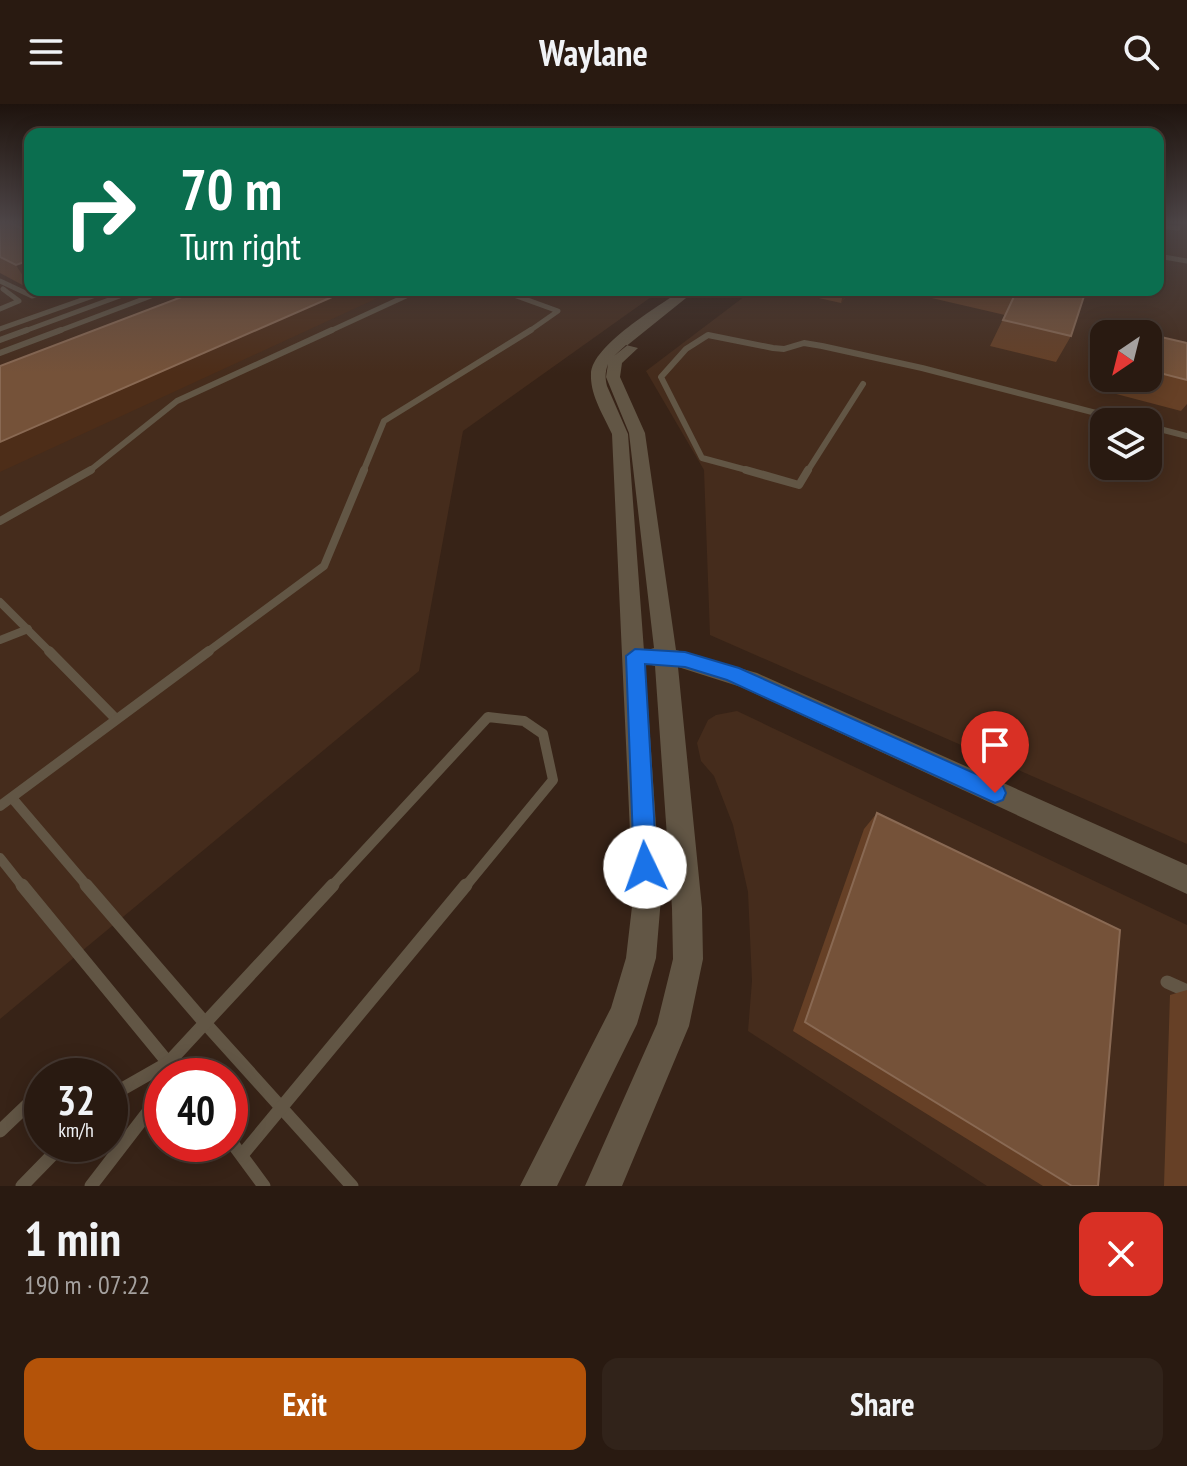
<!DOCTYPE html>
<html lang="en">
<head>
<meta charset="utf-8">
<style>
  body { margin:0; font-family:"PT Sans Narrow",sans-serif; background:#31231a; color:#f1f3f6; height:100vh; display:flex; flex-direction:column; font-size:30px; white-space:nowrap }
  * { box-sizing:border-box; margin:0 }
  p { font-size:26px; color:#a5a19f }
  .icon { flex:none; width:44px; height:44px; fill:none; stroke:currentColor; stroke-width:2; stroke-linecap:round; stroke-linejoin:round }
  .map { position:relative; height:1082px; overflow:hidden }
  .details { display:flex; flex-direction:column; background:#291a11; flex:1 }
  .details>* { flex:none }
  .banner { position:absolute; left:24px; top:24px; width:1140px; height:168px; border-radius:16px; box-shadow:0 4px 20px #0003,0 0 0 2px #453831; background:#0b6e4f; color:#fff; overflow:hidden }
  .needle { width:52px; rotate:215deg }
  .tools { position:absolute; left:1090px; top:216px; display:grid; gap:16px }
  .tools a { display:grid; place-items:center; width:72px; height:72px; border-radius:16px; background:#291a11; box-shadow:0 4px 20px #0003,0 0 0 2px #453831; font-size:40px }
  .speed { position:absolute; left:24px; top:954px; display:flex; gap:16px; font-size:40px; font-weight:700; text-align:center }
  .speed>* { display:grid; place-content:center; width:104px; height:104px; border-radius:50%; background:#291a11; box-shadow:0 4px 20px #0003,0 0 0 2px #453831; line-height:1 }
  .speed small { font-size:20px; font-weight:400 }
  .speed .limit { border:12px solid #d22; background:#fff; color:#111 }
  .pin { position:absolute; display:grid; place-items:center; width:68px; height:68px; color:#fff; margin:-82px -34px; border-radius:50% 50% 50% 0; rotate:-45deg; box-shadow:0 0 8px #0007 }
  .pin .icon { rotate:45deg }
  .me { position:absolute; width:88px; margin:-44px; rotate:357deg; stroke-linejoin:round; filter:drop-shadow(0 0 6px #0008) }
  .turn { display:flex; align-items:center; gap:28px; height:168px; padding:0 24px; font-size:36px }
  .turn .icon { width:104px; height:104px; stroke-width:2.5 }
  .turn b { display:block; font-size:56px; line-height:68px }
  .round { display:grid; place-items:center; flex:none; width:84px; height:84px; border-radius:16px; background:#31231a }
  .headline { display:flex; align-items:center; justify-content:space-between; height:136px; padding:0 24px }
  h1 { font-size:48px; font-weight:700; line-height:60px }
  .cta { display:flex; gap:16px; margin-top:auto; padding:16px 24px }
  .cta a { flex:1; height:92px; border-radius:16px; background:#b45309; color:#fff; font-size:32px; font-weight:700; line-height:92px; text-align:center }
  .cta a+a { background:#31231a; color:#f1f3f6 }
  header { display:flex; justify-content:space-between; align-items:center; height:104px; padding:0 24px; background:#291a11; font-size:36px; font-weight:700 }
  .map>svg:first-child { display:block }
  .built { fill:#452c1c; fill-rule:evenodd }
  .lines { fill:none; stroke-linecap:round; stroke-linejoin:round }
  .service-far4 { stroke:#625645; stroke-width:5 }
  .service-far3 { stroke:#625645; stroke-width:6 }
  .service-far2 { stroke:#625645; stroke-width:8 }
  .service-far1 { stroke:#625645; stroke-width:10 }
  .service { stroke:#625645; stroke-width:13 }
  .tertiary { fill:#625645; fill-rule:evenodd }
  .wall { fill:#664026 }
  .shaded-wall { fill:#4d2d18 }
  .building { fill:#755239; stroke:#896953; stroke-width:2 }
  .route { fill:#1a73e8; stroke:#114b97; stroke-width:2 }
</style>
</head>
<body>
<header><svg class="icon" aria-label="menu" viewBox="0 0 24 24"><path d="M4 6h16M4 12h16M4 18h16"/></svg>Waylane<svg class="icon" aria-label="search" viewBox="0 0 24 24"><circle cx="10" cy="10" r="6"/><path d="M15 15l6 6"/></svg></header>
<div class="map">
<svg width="1187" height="1082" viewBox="0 0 1187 1082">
  <rect width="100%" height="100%" fill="#372317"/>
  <g class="built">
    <polygon points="0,118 30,118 30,186 661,186 463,327 419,567 0,915"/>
    <path d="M1158 118H1187V740L710 531 704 366 646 267 753 186H1158ZM1104 230H1148V274H1104ZM1104 318H1148V362H1104Z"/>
    <polygon points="737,607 1187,821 1187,1082 987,1082 748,927 752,877 748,788 733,721 714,672 701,657 697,639 708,616 716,611"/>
  </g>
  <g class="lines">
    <g class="service-far4">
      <polyline points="14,118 30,125"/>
      <polyline points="1158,122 1178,124"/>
      <polyline points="1158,152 1187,157"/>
      <polyline points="0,177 32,192 55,186"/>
      <polyline points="500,186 558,207 528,228"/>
      <polyline points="0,205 19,197 3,185"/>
      <polyline points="0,225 110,186"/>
      <polyline points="22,228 136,186"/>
      <polyline points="56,228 167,186"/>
      <polyline points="328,228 419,186"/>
    </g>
    <g class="service-far3">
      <polyline points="0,236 27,226"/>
      <polyline points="0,249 61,226"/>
      <polyline points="1148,322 1187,332"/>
      <polyline points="88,368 177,297 332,226"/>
      <polyline points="363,368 384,317 531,226"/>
      <polyline points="754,368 702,354 661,273 686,245 708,231 773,244 784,245 804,239 822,242 922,264 1131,318"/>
      <polyline points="807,368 863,280"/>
    </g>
    <g class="service-far2">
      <polyline points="746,366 799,381 808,366"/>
      <polyline points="0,417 91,366"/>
      <polyline points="0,498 51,549"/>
      <polyline points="0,536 28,525"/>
      <polyline points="206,549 324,462 364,366"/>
    </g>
    <g class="service-far1">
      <polyline points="49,547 116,615"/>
      <polyline points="12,694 88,783"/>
      <polyline points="0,702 209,547"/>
      <polyline points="0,754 23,783"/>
      <polyline points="331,783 488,613 524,617 543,630 553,676 465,783"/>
    </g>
    <g class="service">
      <polyline points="22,781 179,972"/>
      <polyline points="86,781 205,919 352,1082"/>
      <polyline points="1167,878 1187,887"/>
      <polyline points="58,972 69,961 88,972"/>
      <polyline points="110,992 168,959 333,781"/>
      <polyline points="0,1027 42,987"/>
      <polyline points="230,1036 264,1082"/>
      <polyline points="242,1051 466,781"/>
      <polyline points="22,1082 63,1040"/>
      <polyline points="91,1082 151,1004 162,975"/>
    </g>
    <path class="tertiary" d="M682 186H696L614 252 626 241 638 244 622 259 620 273 645 329 676 546 757 569 1187 761V790L741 583 678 563 702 804 703 855 689 922 622 1082H585L657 920 673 855 672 804 655 562 645 559 661 794 656 854 637 920 557 1082H520L611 904 626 854 633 794 612 330C604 312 590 291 591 270 592 241 659 202 682 186ZM608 260 606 273 629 329 654 544 644 547 628 330 607 282C605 274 605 268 608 260Z"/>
  </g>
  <g class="wall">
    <polygon points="0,118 30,128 30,185 0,169"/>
    <polygon points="783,186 851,186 841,199"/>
    <polygon points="897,186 1070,186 1071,232 1056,258 990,242 1005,211"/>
    <polygon points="1148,230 1187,239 1187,300 1181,307 1101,286 1104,274 1148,274"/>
    <polygon points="877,709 1098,1082 1043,1082 793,927 864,725"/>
    <polygon points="1187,886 1187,1082 1164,1082 1170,891"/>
  </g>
  <g class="shaded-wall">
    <polygon points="30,156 30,183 16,161"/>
    <polygon points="348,186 395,186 0,368 0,338"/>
    <polygon points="844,186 851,186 841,199"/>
  </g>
  <g class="building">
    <polygon points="0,118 8,118 30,128 30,156 16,161 0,153"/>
    <polygon points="200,186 348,186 0,338 0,262"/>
    <polygon points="1017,186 1070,186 1085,189 1071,232 1003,216"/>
    <polygon points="1127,225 1147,230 1126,230"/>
    <polygon points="1148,230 1187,239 1187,276 1148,266"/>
    <polygon points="877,709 1120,826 1098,1082 1072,1082 805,918"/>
  </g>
  <linearGradient id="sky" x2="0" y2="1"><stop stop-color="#1e130d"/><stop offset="0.44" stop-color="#4d4547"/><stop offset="1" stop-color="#4d4547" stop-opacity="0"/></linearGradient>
  <rect width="1187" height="269" fill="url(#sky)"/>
  <polygon class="route" points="635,545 685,548 739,564 1003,682 1006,689 1003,696 995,699 727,576 685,563 645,560 657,763 654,772 645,775 637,772 634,763 626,552"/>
</svg>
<div class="tools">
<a><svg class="needle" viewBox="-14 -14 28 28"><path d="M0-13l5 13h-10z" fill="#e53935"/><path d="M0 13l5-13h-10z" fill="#a5a19f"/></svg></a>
<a><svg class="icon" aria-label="layers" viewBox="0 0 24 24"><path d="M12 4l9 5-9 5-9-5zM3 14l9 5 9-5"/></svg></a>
</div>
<div class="speed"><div>32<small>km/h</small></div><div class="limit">40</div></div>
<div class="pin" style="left:995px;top:689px;background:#d93025"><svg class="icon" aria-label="arrive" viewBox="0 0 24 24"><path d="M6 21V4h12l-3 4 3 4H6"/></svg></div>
<svg class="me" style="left:645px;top:763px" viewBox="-20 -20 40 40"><circle r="19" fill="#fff"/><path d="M0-13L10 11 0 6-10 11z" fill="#1a73e8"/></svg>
<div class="banner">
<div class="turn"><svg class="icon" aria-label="right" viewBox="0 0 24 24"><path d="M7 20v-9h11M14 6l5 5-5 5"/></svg><div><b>70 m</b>Turn right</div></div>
</div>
</div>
<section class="details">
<div class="headline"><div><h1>1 min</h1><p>190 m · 07:22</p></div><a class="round" style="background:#d93025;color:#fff"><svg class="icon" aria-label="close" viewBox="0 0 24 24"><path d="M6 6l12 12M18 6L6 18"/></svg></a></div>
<div class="cta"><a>Exit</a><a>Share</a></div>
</section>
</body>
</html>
